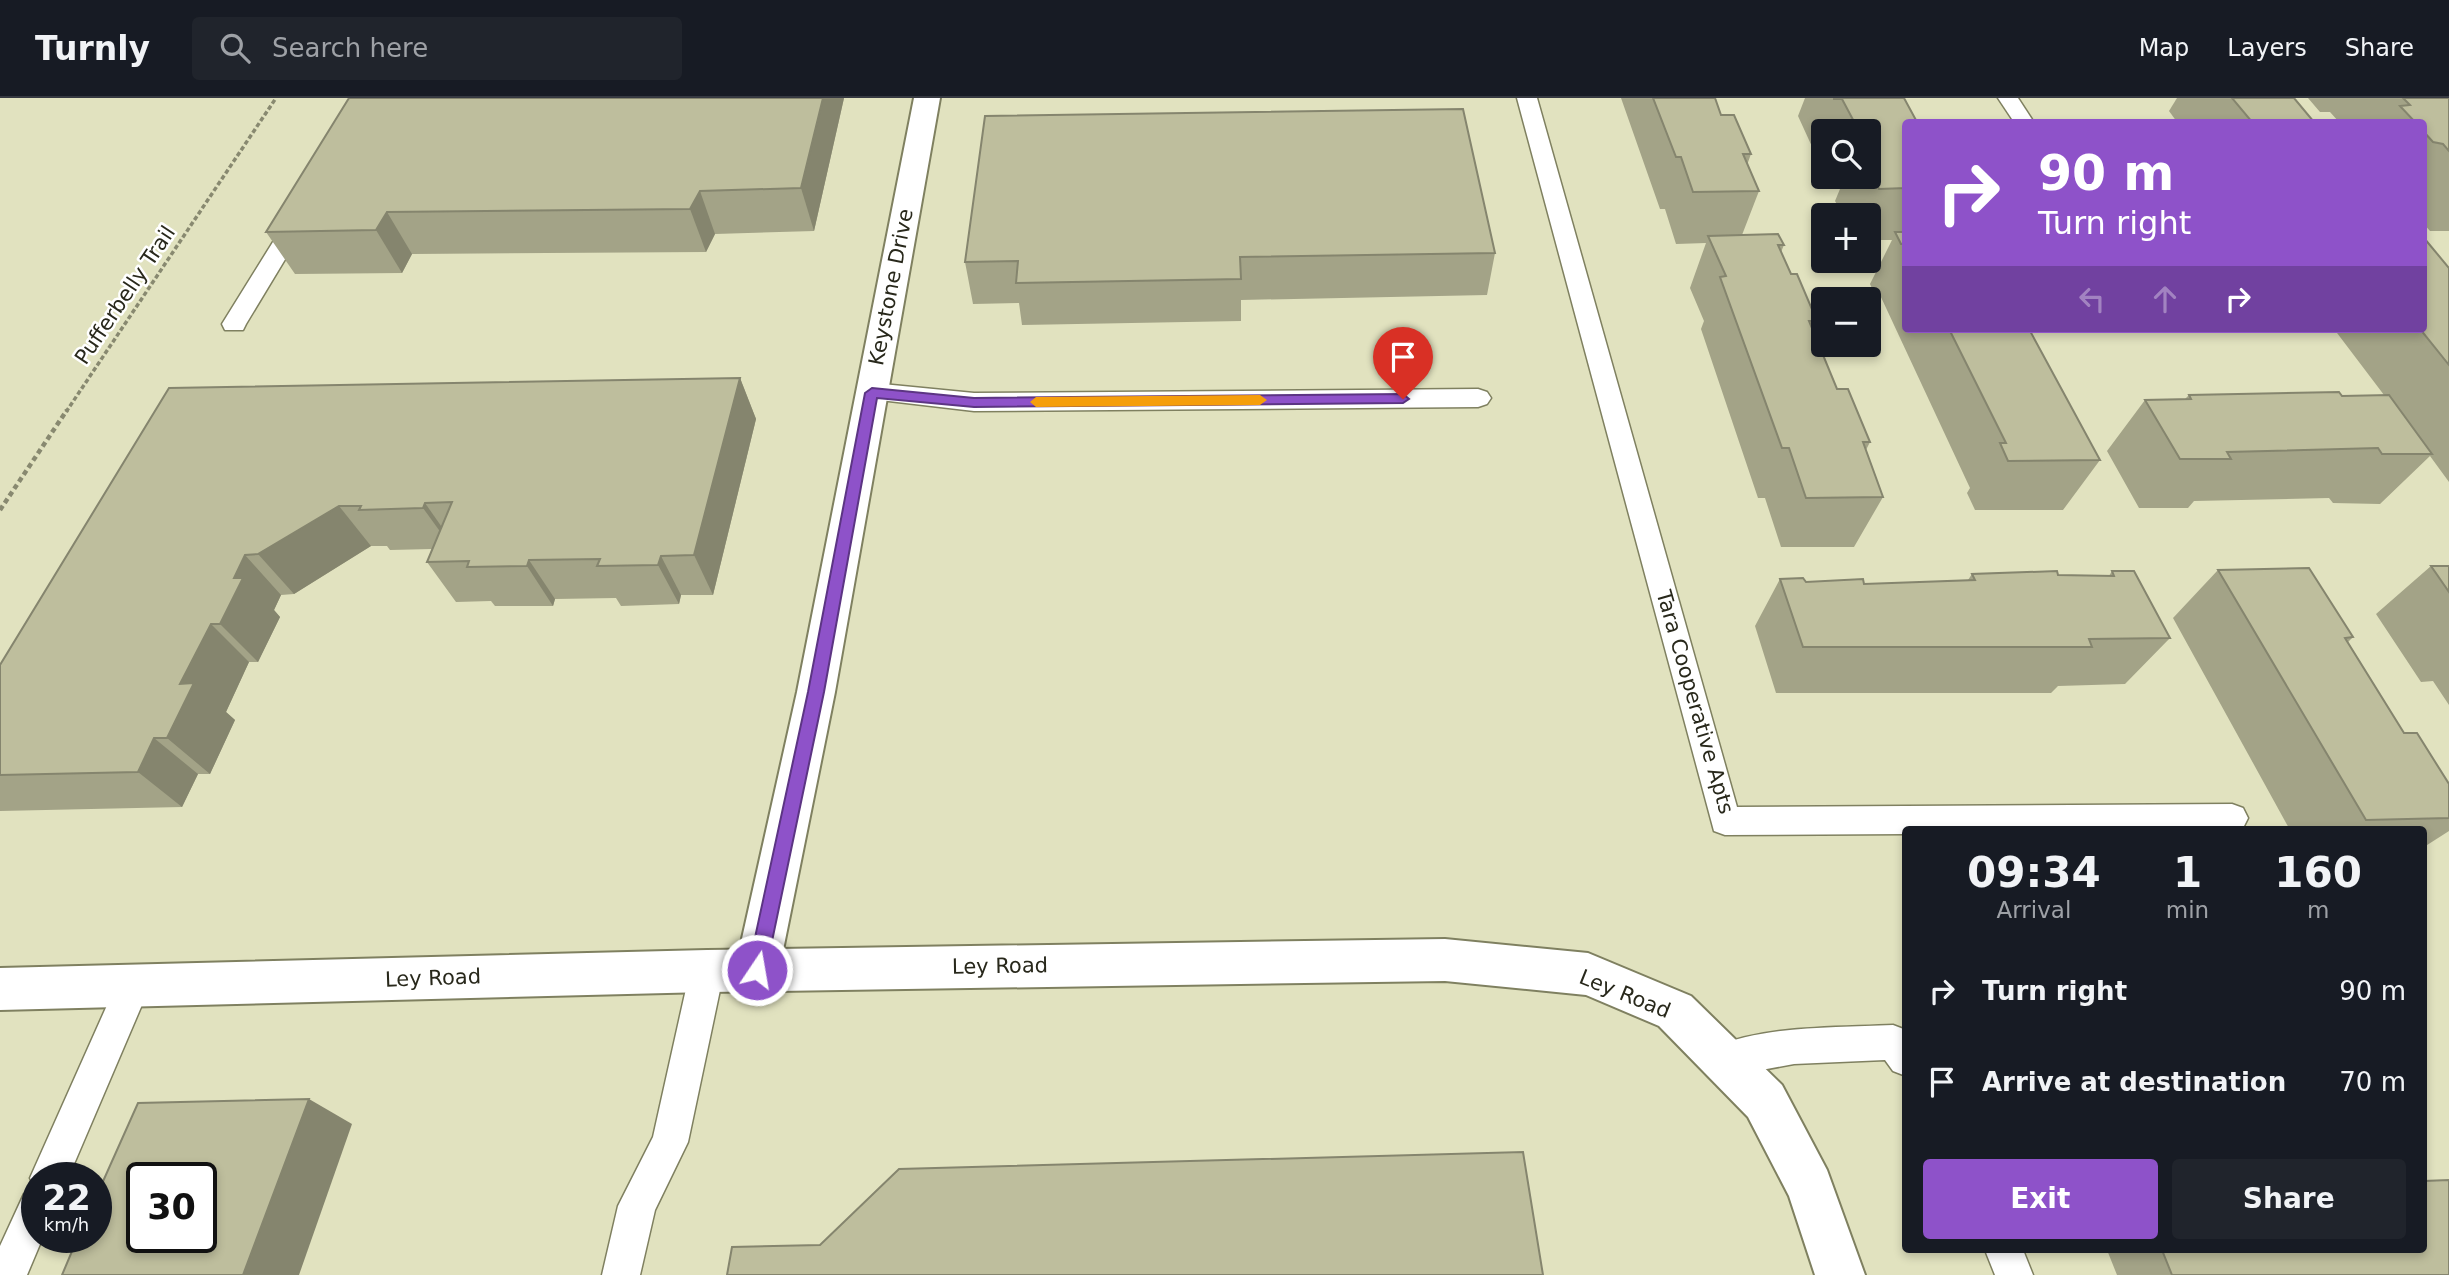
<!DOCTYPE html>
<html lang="en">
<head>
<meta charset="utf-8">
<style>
  body { margin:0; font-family:"DejaVu Sans",sans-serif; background:#20242c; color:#f1f3f6; height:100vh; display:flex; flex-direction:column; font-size:26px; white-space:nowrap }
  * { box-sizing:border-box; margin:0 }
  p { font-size:23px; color:#9ea1a6 }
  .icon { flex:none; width:38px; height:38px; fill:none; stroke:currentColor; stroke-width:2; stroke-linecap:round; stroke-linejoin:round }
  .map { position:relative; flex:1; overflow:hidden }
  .details { position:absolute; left:1902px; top:728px; width:525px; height:427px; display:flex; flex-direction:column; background:#171b24; border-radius:7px; box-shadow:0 4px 10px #0003 }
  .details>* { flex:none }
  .guide { position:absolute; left:1902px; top:21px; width:525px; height:214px; border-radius:7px; box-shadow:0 4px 10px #0003; background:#8e52c9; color:#fff; overflow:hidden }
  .fabs { position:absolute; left:1811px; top:21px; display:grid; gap:14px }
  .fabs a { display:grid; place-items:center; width:70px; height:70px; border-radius:7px; background:#171b24; box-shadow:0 4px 10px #0003; font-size:35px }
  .speed { position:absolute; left:21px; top:1064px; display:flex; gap:14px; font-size:35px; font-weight:700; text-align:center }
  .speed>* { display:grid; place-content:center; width:91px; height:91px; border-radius:50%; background:#171b24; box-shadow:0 4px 10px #0003; line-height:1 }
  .speed small { font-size:18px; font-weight:400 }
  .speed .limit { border:4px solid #111; border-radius:10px; background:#fff; color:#111 }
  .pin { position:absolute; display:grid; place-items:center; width:60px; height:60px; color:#fff; margin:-72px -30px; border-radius:50% 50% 50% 0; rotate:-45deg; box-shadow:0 0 7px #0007 }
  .pin .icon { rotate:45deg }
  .me { position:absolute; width:77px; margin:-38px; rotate:12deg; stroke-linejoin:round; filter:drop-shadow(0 0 5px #0008) }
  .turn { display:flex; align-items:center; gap:24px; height:147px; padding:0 21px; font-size:32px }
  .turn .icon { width:91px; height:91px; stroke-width:2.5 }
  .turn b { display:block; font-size:49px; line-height:60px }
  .lanes { display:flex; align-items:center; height:66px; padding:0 21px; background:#0003; justify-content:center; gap:35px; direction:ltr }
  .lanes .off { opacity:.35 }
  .eta { display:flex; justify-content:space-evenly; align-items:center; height:119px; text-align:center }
  .eta b { font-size:42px; font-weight:700; line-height:49px }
  .cta { display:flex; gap:14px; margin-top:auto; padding:14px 21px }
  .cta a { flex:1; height:80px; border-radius:7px; background:#8e52c9; color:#fff; font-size:28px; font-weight:700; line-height:80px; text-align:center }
  .cta a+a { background:#20242c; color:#f1f3f6 }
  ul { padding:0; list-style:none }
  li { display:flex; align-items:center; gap:21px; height:91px; padding:0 21px }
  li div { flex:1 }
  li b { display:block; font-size:26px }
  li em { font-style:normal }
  header { display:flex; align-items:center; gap:42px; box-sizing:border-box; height:98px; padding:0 35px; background:#171b24; border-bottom:2px solid #363941 }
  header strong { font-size:33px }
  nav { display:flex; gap:38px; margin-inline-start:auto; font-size:24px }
  .search { width:490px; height:63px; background:#20242c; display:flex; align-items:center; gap:18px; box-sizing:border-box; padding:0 24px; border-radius:7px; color:#9ea1a6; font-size:26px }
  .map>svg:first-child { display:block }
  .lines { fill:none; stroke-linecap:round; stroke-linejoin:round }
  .lane-casing { stroke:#7f8060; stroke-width:3 }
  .street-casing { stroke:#7f8060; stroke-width:4 }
  .secondary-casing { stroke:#7f8060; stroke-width:4 }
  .path-far1 { stroke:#888970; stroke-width:3.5; stroke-dasharray:4.5 2.5; stroke-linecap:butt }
  .path { stroke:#888970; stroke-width:4.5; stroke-dasharray:5 3.5; stroke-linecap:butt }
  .lane { fill:#fff; fill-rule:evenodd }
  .street { fill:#fff; fill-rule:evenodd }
  .secondary { fill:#fff; fill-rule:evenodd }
  .wall { fill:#a3a387 }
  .shaded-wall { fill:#85856e }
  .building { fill:#bebe9d; stroke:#85856e; stroke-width:2; fill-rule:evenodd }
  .route { fill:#8e52c9; stroke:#5c3583; stroke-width:2 }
  .slow { fill:#f59e0b }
  .labels { text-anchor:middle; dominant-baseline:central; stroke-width:5; stroke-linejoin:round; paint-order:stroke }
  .street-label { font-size:21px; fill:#28281b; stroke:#fff }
</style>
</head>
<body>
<header>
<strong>Turnly</strong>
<div class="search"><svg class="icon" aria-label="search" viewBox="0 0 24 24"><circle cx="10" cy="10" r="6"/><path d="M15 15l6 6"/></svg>Search here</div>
<nav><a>Map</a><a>Layers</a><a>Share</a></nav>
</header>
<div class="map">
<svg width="2449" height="1177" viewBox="0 0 2449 1177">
  <rect width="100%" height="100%" fill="#e1e2bf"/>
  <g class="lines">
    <g class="lane-casing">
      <g id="lane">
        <polygon points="1517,0 1537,0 1737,709 2232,706 2243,710 2248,720 2243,730 1906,732 1906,736 1725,737 1714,733"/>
        <polygon points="1998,0 2018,0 2033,23 2014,24"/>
        <polygon points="299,113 307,115 310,120 246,226 243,232 225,232 222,226 291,115"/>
        <polygon points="872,285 974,295 1478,291 1487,294 1491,300 1487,306 1478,309 974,313 863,300 859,294 863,288"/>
        <polygon points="707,857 719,862 724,873 688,1044 655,1112 640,1177 602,1177 618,1108 653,1039 690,873 695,862"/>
        <polygon points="133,872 145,876 150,888 68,1080 37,1080 37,1139 43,1139 27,1177 0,1177 0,1148 24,1096 35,1091 30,1080 121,876"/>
        <path d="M1893 927 1906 932V978L1893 973 1885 962 1794 966 1724 979 1711 974 1706 962 1711 950C1767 927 1834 930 1893 927Z"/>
        <polygon points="1985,1152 2023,1152 2033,1177 1995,1177"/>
      </g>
    </g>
    <g class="street-casing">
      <polygon id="street" points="914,0 940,0 835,594 779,872 773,887 757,893 741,887 735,872 797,594"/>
    </g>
    <g class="secondary-casing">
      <polygon id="secondary" points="1445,841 1588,855 1691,898 1782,987 1827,1072 1865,1177 1815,1177 1789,1098 1748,1019 1659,928 1586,897 1445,883 707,894 0,912 0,870 707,852"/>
    </g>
    <polyline class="path-far1" points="66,314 276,0"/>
    <polyline class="path" points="0,412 67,312"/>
    <use href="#lane" class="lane"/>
    <use href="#street" class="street"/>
    <use href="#secondary" class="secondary"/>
  </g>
  <g class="wall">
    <polygon points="844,0 814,133 715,136 706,154 412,156 402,175 295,176 266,134"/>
    <polygon points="1621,0 1715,0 1721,17 1751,56 1747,67 1759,93 1742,137 1784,147 1781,154 1791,176 1817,223 1813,233 1837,291 1870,344 1866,352 1883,399 1854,449 1781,449 1765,400 1758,400 1701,231 1704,223 1690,190 1706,145 1676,146 1665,111 1660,111"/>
    <polygon points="1805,0 1904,0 1906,24 1906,231 2029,231 2100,362 2063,412 1975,412 1967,395 1970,390 1880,197 1875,197 1870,186 1892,142 1869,142 1869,117 1843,117 1835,103 1840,91 1834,79 1869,79 1869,33 1824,33 1824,58 1821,53 1814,53 1798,18"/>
    <polygon points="2177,0 2294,0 2314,24 2177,24 2169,13"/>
    <polygon points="2308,0 2449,0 2449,133 2430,133 2424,126 2424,24 2339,24 2330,14 2320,14"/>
    <polygon points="1495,155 1487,197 1241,202 1241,223 1022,227 1019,205 973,206 965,164"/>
    <polygon points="2449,170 2449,384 2430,358 2380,406 2333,405 2329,400 2194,403 2188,410 2139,410 2107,353 2145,302 2185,301 2189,297 2384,297 2334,231 2424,231"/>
    <polygon points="740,280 756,321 713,497 681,497 679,506 621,508 616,500 555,501 553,508 495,508 491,503 456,504 427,464 432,451 390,452 387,448 371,448 294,496 281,497 274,512 280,519 258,564 249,564 226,614 235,622 210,676 198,676 182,709 0,713 0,567 169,290"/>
    <polygon points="2431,468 2449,468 2449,607 2433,583 2421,584 2376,516"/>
    <polygon points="2218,472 2353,539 2348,544 2404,635 2449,686 2449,733 2424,749 2424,732 2290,732 2173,520"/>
    <polygon points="2112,473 2170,540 2125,586 2058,588 2051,595 1776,595 1755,528 1780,481 1806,484 1864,486 1968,482 1972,476 2109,478"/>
    <polygon points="2107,1152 2424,1152 2449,1177 2117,1177"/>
  </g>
  <g class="shaded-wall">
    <polygon points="823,0 844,0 814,133 801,90"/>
    <polygon points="700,93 715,136 706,154 690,111"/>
    <polygon points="387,114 412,156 402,175 376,132"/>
    <polygon points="740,280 756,321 713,497 694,457"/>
    <polygon points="425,405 453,445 452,450 423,410"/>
    <polygon points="339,408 371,448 294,496 258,456"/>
    <polygon points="245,457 281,497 274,512 280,519 258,564 220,526 234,480"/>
    <polygon points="661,458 681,497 679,506 658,467"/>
    <polygon points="529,462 555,501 553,508 527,468"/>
    <polygon points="211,526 249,564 226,614 235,622 210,676 167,640 180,586"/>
    <polygon points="154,640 198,676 182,709 138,674"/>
    <polygon points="309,1001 352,1026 299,1177 243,1177"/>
  </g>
  <g class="building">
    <polygon points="349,0 823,0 801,90 700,93 690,111 387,114 376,132 266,134"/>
    <polygon points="1653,0 1715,0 1721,17 1734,17 1751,56 1743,56 1759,93 1693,94 1681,59 1676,59"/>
    <polygon points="1834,0 1904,0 1917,24 1906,24 1906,90 1879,91 1869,72 1869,33 1859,33 1842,1 1834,1"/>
    <polygon points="2232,0 2294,0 2314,24 2252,24"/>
    <polygon points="2403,0 2449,0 2449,53 2443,46 2433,44 2424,34 2424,24 2415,24 2400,8 2410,7"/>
    <polygon points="1463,11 1495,155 1240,159 1241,181 1016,185 1018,163 965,164 985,18"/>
    <polygon points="1895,134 1906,134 1906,146 1901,146"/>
    <polygon points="1778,136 1784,147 1778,147 1791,176 1797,176 1817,223 1809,223 1837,291 1848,291 1870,344 1863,344 1883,399 1806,400 1789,350 1782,350 1720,179 1726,178 1708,138"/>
    <polygon points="2424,140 2449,170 2449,267 2420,231 2424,231"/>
    <polygon points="1949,231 2029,231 2100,362 2008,363 2000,345 2006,345"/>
    <polygon points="740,280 694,457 661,458 658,467 597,468 600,461 529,462 527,468 467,469 469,463 427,464 452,404 425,405 423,410 359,412 361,408 339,408 258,456 245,457 234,480 243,480 220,526 211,526 180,586 194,585 167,640 154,640 138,674 0,677 0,567 169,290"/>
    <polygon points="2339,294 2342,298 2389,297 2432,356 2382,356 2378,350 2227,354 2231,361 2180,361 2145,302 2191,301 2189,297"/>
    <polygon points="2431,468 2449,468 2449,494"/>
    <polygon points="2309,470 2353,539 2345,540 2404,635 2417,635 2449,686 2449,720 2366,722 2218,472"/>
    <polygon points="2057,473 2058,477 2114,478 2112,473 2134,473 2170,540 2089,541 2092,549 1803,549 1780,481 1803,480 1806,484 1863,481 1864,486 1975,482 1972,476"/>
    <path d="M309 1001 243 1177H62L78 1139H96V1099L138 1005ZM142 1080H201V1139H142Z"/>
    <polygon points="1523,1054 1543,1177 727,1177 732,1149 820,1147 899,1071"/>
    <polygon points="2449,1082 2449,1177 2172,1177 2162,1152 2424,1152 2424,1083"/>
  </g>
  <polygon class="route" points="872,290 974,300 1403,296 1409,301 1403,305 974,309 877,300 824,594 766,872 763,878 757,880 750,878 748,872 808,594 865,295"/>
  <polygon class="slow" points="1260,297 1267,302 1260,307 1036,309 1030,304 1036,299"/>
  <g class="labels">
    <g class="street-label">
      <text transform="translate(891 189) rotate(-79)">Keystone Drive</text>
      <text transform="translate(125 197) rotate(-56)">Pufferbelly Trail</text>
      <text transform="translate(1695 604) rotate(74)">Tara Cooperative Apts</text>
      <text transform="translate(1000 868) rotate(-1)">Ley Road</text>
      <text transform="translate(433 880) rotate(-2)">Ley Road</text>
      <text transform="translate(1625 896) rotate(22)">Ley Road</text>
    </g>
  </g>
</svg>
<div class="fabs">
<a><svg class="icon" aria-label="search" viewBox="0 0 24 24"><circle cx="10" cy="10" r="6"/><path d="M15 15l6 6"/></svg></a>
<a>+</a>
<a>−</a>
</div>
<div class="speed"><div>22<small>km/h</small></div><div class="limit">30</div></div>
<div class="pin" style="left:1403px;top:301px;background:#d93025"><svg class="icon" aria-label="arrive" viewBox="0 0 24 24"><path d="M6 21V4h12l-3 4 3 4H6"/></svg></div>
<svg class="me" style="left:757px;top:872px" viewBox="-20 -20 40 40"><circle r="17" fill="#8e52c9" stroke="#fff" stroke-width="3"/><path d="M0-11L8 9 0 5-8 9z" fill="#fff"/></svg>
<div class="guide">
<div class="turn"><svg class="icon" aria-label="right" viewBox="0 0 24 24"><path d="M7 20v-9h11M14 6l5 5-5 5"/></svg><div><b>90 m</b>Turn right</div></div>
<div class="lanes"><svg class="icon off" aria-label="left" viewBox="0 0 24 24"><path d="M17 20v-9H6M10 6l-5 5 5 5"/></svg><svg class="icon off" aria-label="ahead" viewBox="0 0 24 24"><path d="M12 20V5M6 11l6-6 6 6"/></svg><svg class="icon" aria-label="right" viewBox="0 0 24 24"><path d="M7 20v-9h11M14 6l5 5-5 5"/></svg></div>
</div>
<section class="details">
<div class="eta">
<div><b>09:34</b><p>Arrival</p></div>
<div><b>1</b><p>min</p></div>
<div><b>160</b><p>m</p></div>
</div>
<ul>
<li><svg class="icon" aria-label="right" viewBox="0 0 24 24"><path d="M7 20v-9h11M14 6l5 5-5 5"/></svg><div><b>Turn right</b></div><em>90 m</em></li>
<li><svg class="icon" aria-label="arrive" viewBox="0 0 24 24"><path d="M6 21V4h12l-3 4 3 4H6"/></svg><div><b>Arrive at destination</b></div><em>70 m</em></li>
</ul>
<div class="cta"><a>Exit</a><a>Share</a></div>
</section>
</div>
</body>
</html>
